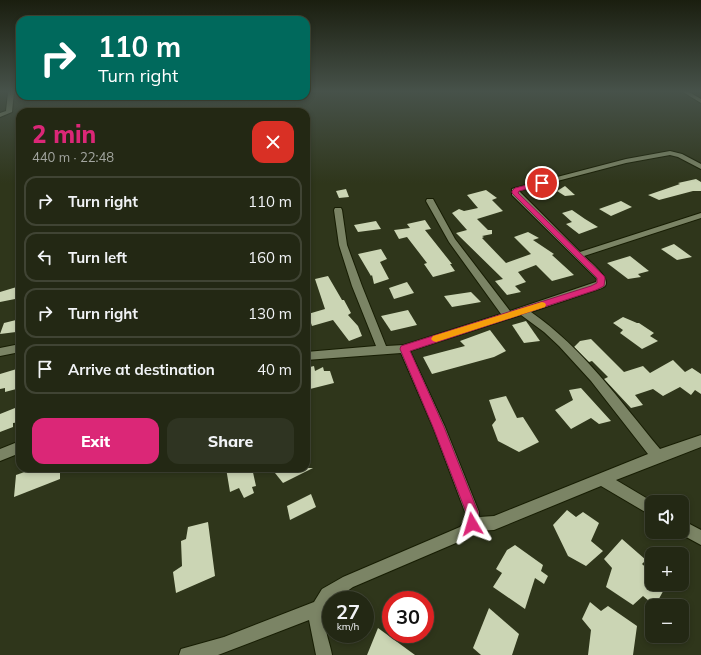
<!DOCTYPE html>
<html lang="en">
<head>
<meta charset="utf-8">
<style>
  body { margin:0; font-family:Mulish,sans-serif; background:#2f3422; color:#f1f3f6; height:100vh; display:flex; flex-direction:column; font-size:15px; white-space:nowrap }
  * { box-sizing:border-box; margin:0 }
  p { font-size:13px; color:#a3a6a0 }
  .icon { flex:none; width:22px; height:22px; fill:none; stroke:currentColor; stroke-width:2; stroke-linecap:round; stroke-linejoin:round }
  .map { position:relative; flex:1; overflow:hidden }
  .details { position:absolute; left:16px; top:108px; width:294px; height:364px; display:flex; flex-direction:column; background:#232814; border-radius:12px; box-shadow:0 2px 6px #0003,0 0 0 1px #404434 }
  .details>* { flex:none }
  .top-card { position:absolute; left:16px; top:16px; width:294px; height:84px; border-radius:12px; box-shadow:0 2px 6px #0003,0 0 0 1px #404434; background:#00695c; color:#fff; overflow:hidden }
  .tools { position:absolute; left:645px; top:495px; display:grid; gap:8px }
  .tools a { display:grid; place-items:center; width:44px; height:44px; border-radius:8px; background:#232814; box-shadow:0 2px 6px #0003,0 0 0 1px #404434; font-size:20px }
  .speed { position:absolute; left:322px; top:591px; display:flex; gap:8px; font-size:20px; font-weight:700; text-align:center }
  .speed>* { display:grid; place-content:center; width:52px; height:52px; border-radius:50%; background:#232814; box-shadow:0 2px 6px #0003,0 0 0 1px #404434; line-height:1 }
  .speed small { font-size:10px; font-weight:400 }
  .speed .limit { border:6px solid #d22; background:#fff; color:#111 }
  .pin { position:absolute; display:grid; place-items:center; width:34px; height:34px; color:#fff; margin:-17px; border:2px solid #fff; border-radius:50%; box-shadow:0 1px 4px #0007 }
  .me { position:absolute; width:44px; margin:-22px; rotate:353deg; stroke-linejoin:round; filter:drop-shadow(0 0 3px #0008) }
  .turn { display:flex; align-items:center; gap:14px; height:84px; padding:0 16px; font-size:18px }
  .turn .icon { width:52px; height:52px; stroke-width:2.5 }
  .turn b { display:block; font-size:28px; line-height:34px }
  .round { display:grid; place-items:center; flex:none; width:42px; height:42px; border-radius:12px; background:#2f3422 }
  .headline { display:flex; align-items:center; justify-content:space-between; height:68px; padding:0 16px }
  h1 { font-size:24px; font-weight:800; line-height:30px; color:#db2777 }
  .button { display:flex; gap:8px; margin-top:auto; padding:8px 16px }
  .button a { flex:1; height:46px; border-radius:12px; background:#db2777; color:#fff; font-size:16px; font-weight:800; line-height:46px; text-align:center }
  .button a+a { background:#2f3422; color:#f1f3f6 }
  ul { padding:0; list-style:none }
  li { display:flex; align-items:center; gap:12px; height:50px; margin:0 8px 6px; padding:0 8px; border:2px solid #404434; border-radius:12px }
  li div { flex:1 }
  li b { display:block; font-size:15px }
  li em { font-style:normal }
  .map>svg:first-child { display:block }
  .building { fill:#cbd5b4 }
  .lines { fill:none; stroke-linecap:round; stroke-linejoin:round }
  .minor-casing { stroke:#171d03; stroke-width:2 }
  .minor { fill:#7b8465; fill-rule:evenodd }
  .route { fill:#db2777; stroke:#8e194d }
  .slow { fill:#f59e0b }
</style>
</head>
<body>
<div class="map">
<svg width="701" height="655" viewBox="0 0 701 655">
  <rect width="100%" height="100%" fill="#2f361b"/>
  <g class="building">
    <polygon points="696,179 701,182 701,191 693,191 659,200 648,195 680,184 678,183"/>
    <polygon points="565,186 575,195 565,196 557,191"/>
    <polygon points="346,189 349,197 339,198 336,191"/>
    <polygon points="486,190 497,198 492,200 503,211 477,219 488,230 492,230 492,234 482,236 484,237 482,238 506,263 531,254 514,237 528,232 539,238 533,240 554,254 552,255 574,275 552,281 536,265 518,272 526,282 515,286 521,292 507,295 495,281 503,279 456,233 467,230 452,213 459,209 464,211 478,208 467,195"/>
    <polygon points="621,201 632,207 611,216 599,209"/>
    <polygon points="572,210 585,219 598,227 579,234 566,224 572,222 562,213"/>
    <polygon points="425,220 431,229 425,230 452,264 450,264 455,271 433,277 424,264 427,263 407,237 399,239 394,230 410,228 407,224"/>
    <polygon points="376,221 381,229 358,232 354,225"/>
    <polygon points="674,244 692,257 677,260 661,249"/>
    <polygon points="381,249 387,259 380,262 389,279 374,284 372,275 371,276 358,254"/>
    <polygon points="630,256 649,271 638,274 641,277 628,279 607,263"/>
    <polygon points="328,276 342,300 344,300 351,313 348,315 358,326 362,336 349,341 333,320 312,326 308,314 325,309 315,279"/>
    <polygon points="407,282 414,293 394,299 389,288"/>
    <polygon points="20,286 20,298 0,302 0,292"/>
    <polygon points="471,292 481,302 452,307 444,296"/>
    <polygon points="408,310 417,325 391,331 381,316"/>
    <polygon points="623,317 637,323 639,323 654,333 650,336 658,341 642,349 620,333 623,330 613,323"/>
    <polygon points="20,319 20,329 16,329 16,332 0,334 4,323"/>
    <polygon points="526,321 540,341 524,343 512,325"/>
    <polygon points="490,330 506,351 494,357 432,374 423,357 465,346 460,341"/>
    <polygon points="591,339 624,372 643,366 650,373 673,360 685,372 692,368 701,374 701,394 695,390 691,395 680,387 663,396 653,389 635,395 643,405 631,408 604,379 608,377 592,361 589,362 574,347 580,341"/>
    <polygon points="314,366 315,371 323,367 324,371 330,371 334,383 306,390 306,368"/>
    <polygon points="20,368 20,388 5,392 5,388 0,389 0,374"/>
    <polygon points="581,388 611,421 599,424 591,418 571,429 555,410 573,400 569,390"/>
    <polygon points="506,396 517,418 523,417 539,442 519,452 498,441 492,425 496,420 489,400"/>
    <polygon points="20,406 20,422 13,423 13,427 0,432 0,414"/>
    <polygon points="36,468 60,468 60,479 14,497 16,475"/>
    <polygon points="226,468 252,468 256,486 252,487 254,493 244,498 239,488 230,492"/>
    <polygon points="271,468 313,468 283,483"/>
    <polygon points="311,494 316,507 290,520 287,506"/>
    <polygon points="567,510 576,517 583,512 599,523 591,541 603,551 586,566 568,556 553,525"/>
    <polygon points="208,522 215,576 176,593 173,572 182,566 181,541 186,539 188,527"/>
    <polygon points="622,539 646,560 642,564 652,573 652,584 667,584 655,606 643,596 633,605 606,587 612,568 604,559"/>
    <polygon points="515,545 543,565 541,571 548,576 544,584 535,578 525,609 493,587 502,573 496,569 507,550"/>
    <polygon points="590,602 601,611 608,606 637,626 633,655 588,655 591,630 582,619"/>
    <polygon points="489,608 519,634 512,655 481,655 473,648"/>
    <polygon points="378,628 415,655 367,655"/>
  </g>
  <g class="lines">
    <g class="minor-casing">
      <g id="minor">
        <polygon points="8,92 14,92 12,112 0,117 0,113 6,111"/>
        <polygon points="683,92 689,92 701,99 701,103"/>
        <path d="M670 151 682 154 701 164V169L678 157 670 155 626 163 519 191 580 252 701 213V218L584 256C590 262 611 278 605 286 603 288 599 289 596 290L531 312C583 348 620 401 660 449L701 435V447L616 480 653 502H652V516L601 486 494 530 475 531 470 537 353 587 334 600H331C331 607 325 613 325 621 325 632 330 644 332 655H316L309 620 218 655H179L181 649 224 637 314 602 322 589 343 577 460 527 465 521V512L433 427 401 353 306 360V352L376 346 352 286 339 245 334 210 335 208H341L342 210 347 245 362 286 386 346 404 345 501 314 449 242 426 201 427 199H433L455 239 510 311 596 282 597 279 512 195V189L515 188 626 159ZM521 315 544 332 559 346 591 381 648 454 494 516 479 517V512L445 427 410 351Z"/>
        <polygon points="20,344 20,352 0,356 0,348"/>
        <polygon points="20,441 20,453 0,461 0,449"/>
        <polygon points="682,520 701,530 701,545 677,532 682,532"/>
      </g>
    </g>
    <use href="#minor" class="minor"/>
  </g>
  <linearGradient id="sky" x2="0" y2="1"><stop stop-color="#1a1e0f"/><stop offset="0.5" stop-color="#47524a"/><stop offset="1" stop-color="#47524a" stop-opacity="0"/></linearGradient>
  <rect width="701" height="183" fill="url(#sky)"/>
  <polygon class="route" points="542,181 545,183 544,185 519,191 518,193 604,276 605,278 604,286 596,290 410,351 444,427 478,512 478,524 476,529 472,531 467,529 465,524 466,512 433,427 400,349 401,346 404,345 591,286 597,283 597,278 512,193 512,191 515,188"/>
  <polygon class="slow" points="542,302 545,303 546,305 545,307 436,342 433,341 431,339 433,336"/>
</svg>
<div class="tools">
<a><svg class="icon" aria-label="sound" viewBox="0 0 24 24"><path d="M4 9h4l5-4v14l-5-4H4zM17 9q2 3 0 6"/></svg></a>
<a>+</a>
<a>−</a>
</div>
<div class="speed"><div>27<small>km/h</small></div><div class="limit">30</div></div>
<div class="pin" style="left:542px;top:183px;background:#d93025"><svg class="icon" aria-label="arrive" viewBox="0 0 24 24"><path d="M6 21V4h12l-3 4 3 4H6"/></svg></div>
<svg class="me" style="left:472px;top:524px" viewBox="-20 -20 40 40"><path d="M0-17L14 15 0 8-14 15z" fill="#db2777" stroke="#fff" stroke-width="4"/></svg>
<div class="top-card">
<div class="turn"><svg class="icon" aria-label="right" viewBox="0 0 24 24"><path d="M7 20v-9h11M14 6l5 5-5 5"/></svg><div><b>110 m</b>Turn right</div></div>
</div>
<section class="details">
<div class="headline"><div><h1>2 min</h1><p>440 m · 22:48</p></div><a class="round" style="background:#d93025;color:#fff"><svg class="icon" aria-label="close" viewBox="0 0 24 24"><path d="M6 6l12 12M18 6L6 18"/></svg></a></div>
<ul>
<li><svg class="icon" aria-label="right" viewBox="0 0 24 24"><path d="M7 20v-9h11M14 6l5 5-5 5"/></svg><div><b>Turn right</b></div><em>110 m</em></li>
<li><svg class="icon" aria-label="left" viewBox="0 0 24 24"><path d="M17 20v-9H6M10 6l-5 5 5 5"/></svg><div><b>Turn left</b></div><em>160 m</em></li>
<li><svg class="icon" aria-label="right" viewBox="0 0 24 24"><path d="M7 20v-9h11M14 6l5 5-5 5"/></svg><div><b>Turn right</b></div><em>130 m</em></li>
<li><svg class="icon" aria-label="arrive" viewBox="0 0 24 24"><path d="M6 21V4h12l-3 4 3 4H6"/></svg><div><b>Arrive at destination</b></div><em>40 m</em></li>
</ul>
<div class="button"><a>Exit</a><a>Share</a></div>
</section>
</div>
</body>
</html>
